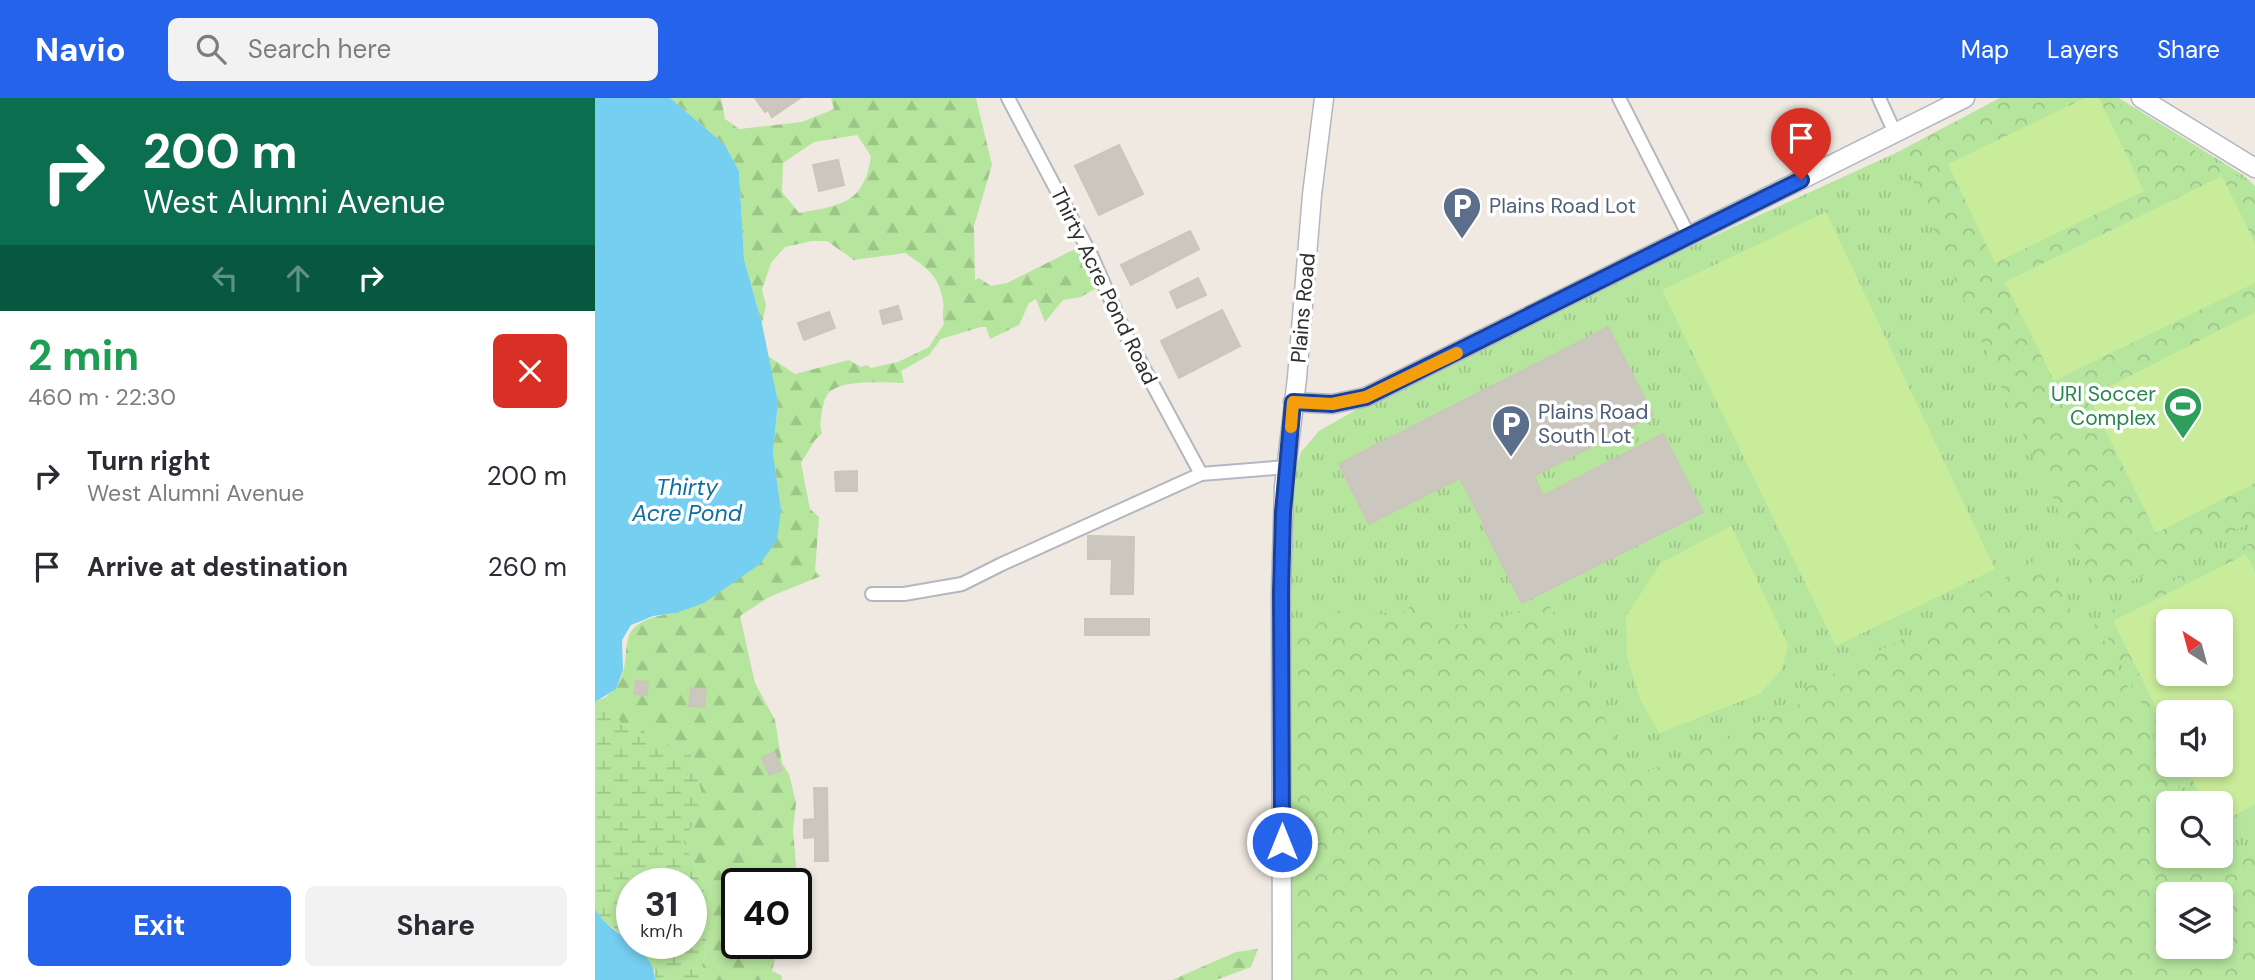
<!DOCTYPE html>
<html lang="en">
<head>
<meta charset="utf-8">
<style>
  body { margin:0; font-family:"DM Sans",sans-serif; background:#f2f2f3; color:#2b2b33; height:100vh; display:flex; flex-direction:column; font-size:26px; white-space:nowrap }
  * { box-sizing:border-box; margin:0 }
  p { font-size:23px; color:#7c7c81 }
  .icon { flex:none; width:38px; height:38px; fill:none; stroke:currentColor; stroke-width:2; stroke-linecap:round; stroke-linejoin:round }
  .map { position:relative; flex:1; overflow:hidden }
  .drawer { display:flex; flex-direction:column; background:#fff; width:595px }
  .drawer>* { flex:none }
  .hud { background:#0b6e4f; color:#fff; overflow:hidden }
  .needle { width:46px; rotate:324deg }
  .fabs { position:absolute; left:1561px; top:511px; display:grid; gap:14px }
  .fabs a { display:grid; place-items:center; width:77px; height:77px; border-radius:10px; background:#fff; box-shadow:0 4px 10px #0003; font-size:35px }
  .speed { position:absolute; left:21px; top:770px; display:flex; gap:14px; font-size:35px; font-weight:700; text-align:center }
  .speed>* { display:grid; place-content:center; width:91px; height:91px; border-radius:50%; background:#fff; box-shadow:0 4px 10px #0003; line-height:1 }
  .speed small { font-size:18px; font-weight:400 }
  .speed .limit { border:4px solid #111; border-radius:10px; background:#fff; color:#111 }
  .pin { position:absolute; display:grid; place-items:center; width:60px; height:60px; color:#fff; margin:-72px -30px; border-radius:50% 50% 50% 0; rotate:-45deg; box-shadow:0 0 7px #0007 }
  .pin .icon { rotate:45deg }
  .me { position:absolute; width:77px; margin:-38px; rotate:0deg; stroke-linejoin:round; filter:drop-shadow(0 0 5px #0008) }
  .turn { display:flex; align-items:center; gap:24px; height:147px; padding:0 28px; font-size:32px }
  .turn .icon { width:91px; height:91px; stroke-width:2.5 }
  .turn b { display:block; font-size:49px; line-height:60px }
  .lanes { display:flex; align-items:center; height:66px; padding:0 28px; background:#0003; justify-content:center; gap:35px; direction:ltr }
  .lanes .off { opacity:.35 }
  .round { display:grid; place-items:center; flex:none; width:74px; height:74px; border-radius:10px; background:#f2f2f3 }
  .headline { display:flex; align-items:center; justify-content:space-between; height:119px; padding:0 28px }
  h1 { font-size:42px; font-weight:700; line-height:52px; color:#1e9e55 }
  .action { display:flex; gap:14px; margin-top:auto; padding:14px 28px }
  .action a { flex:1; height:80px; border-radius:10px; background:#2563eb; color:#fff; font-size:28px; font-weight:700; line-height:80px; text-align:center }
  .action a+a { background:#f2f2f3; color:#2b2b33 }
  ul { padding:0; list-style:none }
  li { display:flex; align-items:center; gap:21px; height:91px; padding:0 28px }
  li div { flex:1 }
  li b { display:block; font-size:26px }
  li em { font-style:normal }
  header { display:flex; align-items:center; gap:42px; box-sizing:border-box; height:98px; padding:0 35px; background:#2563eb; color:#fff }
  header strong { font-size:33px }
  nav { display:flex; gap:38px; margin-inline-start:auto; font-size:24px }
  .search { width:490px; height:63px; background:#f2f2f3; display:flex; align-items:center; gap:18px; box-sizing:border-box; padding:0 24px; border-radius:10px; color:#7c7c81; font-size:26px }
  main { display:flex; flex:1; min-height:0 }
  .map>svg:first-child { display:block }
  .grass { fill:url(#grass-tufts); fill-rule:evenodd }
  .forest { fill:url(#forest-firs); fill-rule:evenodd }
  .wetland { fill:url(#wetland-marsh) }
  .park { fill:url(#park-crowns); fill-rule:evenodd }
  .pitch { fill:#c9ec9a; fill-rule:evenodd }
  .water { fill:#75cff0 }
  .building { fill:#cbc7bf; stroke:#cbc5ba; stroke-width:2 }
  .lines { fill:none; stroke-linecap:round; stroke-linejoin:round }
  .street-casing { stroke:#b4b7c1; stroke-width:16 }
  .secondary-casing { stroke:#b4b7c1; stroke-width:21 }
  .street { stroke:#fff; stroke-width:12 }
  .secondary { stroke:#fff; stroke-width:18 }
  .route-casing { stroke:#184099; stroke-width:18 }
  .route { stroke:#2563eb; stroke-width:12 }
  .slow { stroke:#f59e0b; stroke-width:12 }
  .labels { text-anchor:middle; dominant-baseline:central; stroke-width:7; stroke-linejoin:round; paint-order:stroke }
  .service-label { font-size:21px; fill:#4e5e75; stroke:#fff; text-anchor:start }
  .street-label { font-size:21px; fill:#2e2e2e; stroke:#fff }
  .leisure-label { font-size:21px; fill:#27864d; stroke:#fff; text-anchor:end }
  .water-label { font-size:23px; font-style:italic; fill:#0d6fa3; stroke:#fff }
</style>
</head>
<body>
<header>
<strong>Navio</strong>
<div class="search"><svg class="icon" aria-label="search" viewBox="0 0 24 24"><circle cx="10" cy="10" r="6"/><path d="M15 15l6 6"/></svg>Search here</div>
<nav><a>Map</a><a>Layers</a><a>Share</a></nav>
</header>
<main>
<section class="drawer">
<div class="hud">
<div class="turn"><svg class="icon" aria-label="right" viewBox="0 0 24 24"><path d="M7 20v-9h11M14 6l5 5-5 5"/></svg><div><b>200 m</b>West Alumni Avenue</div></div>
<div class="lanes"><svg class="icon off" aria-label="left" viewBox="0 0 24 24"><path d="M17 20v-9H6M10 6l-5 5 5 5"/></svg><svg class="icon off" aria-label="ahead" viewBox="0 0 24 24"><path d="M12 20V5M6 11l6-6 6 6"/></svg><svg class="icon" aria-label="right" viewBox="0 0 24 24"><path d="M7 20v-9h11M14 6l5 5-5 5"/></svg></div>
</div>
<div class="headline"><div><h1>2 min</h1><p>460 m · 22:30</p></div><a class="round" style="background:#d93025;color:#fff"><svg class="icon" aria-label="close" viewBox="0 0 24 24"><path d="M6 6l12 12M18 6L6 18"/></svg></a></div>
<ul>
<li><svg class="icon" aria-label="right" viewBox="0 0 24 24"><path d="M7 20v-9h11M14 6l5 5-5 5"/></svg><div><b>Turn right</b><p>West Alumni Avenue</p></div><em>200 m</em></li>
<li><svg class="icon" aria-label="arrive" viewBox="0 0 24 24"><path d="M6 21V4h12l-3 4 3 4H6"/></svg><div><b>Arrive at destination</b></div><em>260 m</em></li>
</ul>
<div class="action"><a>Exit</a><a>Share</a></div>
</section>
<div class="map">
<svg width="1660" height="882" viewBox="0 0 1660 882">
  <defs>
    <pattern id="grass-tufts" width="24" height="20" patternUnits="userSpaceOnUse" patternTransform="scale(1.75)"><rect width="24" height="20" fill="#b6e59e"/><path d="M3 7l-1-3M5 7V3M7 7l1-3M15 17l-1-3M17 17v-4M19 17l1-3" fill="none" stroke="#9dc588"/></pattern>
    <pattern id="forest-firs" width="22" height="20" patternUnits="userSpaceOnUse" patternTransform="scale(1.75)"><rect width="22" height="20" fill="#b6e59e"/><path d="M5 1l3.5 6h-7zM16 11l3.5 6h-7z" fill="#9dc588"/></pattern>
    <pattern id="wetland-marsh" width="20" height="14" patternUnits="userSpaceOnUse" patternTransform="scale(1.75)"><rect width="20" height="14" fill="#b6e59e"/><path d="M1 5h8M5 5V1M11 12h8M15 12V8" fill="none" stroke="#9dc588"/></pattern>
    <pattern id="park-crowns" width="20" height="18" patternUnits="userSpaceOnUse" patternTransform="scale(1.75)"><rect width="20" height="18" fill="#b6e59e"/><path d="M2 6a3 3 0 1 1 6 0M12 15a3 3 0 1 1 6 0" fill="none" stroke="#9dc588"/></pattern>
  </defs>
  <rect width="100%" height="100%" fill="#efe9e1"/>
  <path class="grass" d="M1405 0H1524L1648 77 1660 88V882H697L696 387 706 354 724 333 856 258 1305 53ZM1573 523H1626V576H1573ZM1573 614H1626V667H1573ZM1573 705H1626V758H1573ZM1573 796H1626V849H1573Z"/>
  <g class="forest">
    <path d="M75 0H126L130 21 144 31 207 24 239 11 236 0H381L397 67 379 128 380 182 384 180 396 188 412 185 486 148 507 187 486 199 468 202 450 224 441 201 434 205 424 227 395 241 391 229H386L346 241 334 257 306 273 309 285C290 285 244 280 232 297 229 302 228 308 227 313 226 322 224 327 227 335L220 342 206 365 215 411 224 419 220 473 226 478 174 499 145 518 160 585 180 622 187 665 194 676 201 705 198 732 201 767 197 786H142V845H184L177 873 186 877 187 882H106L112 838 109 785 88 743 110 707 95 655 27 627 11 599C54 563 0 525 81 515L186 411 178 355 183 304 173 258 200 276 254 262 266 269 272 267 276 270 303 264 334 249 349 226C346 215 350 211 348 203 344 176 330 169 310 155L259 162 232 143H217L190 149 176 165 167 192 171 207 167 226 149 161 144 73 130 47ZM262 37 276 58C269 106 247 107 204 115L187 94 188 65 219 44Z"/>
    <polygon points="663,851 656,869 621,882 577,882 641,854"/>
  </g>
  <polygon class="wetland" points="11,599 27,627 95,655 110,707 88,743 109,785 112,838 106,882 60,882 60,873 38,845 96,845 96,786 37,786 37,844 11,825 0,812 0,604"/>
  <g class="park">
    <polygon points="1405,0 1513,0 1655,86 1660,96 1660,423 1504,499 1411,300 1305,53"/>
    <path d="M1660 443V725L1626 740V705H1598L1578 667H1626V614H1573V657L1507 529 1514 514ZM1573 523H1626V576H1573Z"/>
    <path d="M1445 460 1450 461 1486 533 1501 526 1592 705H1573V758H1626V755L1660 751V882H697V535L720 529 735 515H780L802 519 818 506 834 507 854 527 890 525 931 511 951 501 1039 680 1213 602 1208 591 1359 515 1425 470ZM1573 796H1626V849H1573Z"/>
  </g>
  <g class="pitch">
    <polygon points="1490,0 1504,0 1549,93 1400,165 1353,66"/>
    <polygon points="1627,78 1660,145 1660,185 1459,283 1410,184"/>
    <polygon points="1231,114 1400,471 1241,548 1067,192"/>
    <polygon points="1660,214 1660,385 1561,435 1494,299"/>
    <polygon points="1136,428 1193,547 1187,571 1165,596 1064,635 1045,601 1032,558 1031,518 1066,465"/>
    <path d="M1651 456 1660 474V707L1626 724V705H1609L1590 667H1626V614H1573V634L1518 523ZM1626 523V576H1573V523Z"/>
  </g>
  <g class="water">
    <polygon points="0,0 75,0 130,47 144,73 149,161 167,226 183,304 178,355 186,411 182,442 165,466 109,505 81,515 58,518 36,527 27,542 28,572 21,591 0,604"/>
    <path d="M0 812C4 816 7 821 11 825 28 841 60 855 60 882H0Z"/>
  </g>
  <g class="building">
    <polygon points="160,0 205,0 177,19 173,12 170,14"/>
    <polygon points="524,47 548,96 504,117 480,68"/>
    <polygon points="243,62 249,87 224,93 218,67"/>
    <polygon points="595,133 604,151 536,187 526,167"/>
    <polygon points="603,180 611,197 582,210 575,194"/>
    <polygon points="303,208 307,221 288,226 285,213"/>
    <polygon points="627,212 645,248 584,280 566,243"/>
    <polygon points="234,214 240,230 209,242 203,225"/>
    <polygon points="1013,229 1058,317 939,378 948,398 1068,336 1108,414 927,505 888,429 890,428 865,380 774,426 744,366"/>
    <polygon points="262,373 262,393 241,393 240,374"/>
    <polygon points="493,438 539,439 538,496 516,496 517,461 493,461"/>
    <rect x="490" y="521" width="64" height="16"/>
    <polygon points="41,583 53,584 52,597 39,596"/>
    <polygon points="96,590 111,592 109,609 94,608"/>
    <polygon points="179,654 187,672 175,677 167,660"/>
    <polygon points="219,690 232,690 233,763 220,763 220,739 209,740 209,722 220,721"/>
  </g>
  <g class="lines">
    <g class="street-casing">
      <g id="street">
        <polyline points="413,0 497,159 531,237 606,376"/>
        <polyline points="1024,0 1094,138"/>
        <polyline points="1284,0 1300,35"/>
        <polyline points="277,496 309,496 367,486 407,466 606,376 692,369"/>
      </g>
    </g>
    <g class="secondary-casing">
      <g id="secondary">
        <polyline points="1546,0 1660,70"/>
        <polyline points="698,304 737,306 771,299 1370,0"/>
        <polyline points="687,882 686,494 689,389 702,280 717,97 729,0"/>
      </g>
    </g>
    <use href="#street" class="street"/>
    <use href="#secondary" class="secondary"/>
  </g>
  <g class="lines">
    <g class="route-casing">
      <polyline id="route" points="687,744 686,494 688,414 698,304 737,306 771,299 1206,82"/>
    </g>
    <use href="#route" class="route"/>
    <polyline class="slow" points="696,329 698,304 737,306 771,299 862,255"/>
  </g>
  <defs>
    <g id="parking-pin" transform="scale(2.0125)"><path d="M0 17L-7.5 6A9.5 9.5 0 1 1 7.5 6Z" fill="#5c6f8a" stroke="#fff"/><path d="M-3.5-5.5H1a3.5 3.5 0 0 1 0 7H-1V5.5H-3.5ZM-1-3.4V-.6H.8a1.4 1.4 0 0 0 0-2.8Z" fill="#fff"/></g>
    <g id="stadium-pin" transform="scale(2.0125)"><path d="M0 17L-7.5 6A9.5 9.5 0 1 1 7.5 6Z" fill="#2e9e5b" stroke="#fff"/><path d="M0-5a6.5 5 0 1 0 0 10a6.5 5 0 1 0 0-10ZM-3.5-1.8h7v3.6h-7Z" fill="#fff"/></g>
  </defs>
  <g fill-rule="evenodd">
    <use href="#parking-pin" x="867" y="108"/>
    <use href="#stadium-pin" x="1588" y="308"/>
    <use href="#parking-pin" x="916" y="326"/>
  </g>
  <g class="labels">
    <g class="service-label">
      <text x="894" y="108">Plains Road Lot</text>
      <text x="943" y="314">Plains Road<tspan x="943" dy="24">South Lot</tspan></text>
    </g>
    <g class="street-label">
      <text transform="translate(509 188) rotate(64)">Thirty Acre Pond Road</text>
      <text transform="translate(708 210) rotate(-85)">Plains Road</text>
    </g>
    <g class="leisure-label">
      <text x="1561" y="296">URI Soccer<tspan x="1561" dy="24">Complex</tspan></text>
    </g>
    <g class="water-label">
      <text x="92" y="389">Thirty<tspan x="92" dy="26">Acre Pond</tspan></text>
    </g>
  </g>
</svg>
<div class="fabs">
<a><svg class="needle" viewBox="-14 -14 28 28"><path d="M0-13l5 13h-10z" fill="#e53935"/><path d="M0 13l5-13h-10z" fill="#7c7c81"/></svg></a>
<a><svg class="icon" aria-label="sound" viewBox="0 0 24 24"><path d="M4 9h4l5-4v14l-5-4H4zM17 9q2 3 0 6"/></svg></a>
<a><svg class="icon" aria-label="search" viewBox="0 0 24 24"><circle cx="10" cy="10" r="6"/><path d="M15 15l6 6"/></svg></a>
<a><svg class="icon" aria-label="layers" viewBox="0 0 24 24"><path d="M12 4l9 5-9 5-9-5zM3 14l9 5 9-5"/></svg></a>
</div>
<div class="speed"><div>31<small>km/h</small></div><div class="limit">40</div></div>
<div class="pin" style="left:1206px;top:82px;background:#d93025"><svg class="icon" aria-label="arrive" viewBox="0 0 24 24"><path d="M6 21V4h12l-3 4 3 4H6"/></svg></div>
<svg class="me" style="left:687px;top:744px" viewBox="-20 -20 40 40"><circle r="17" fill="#2563eb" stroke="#fff" stroke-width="3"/><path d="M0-11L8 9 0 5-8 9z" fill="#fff"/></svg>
</div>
</main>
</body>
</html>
